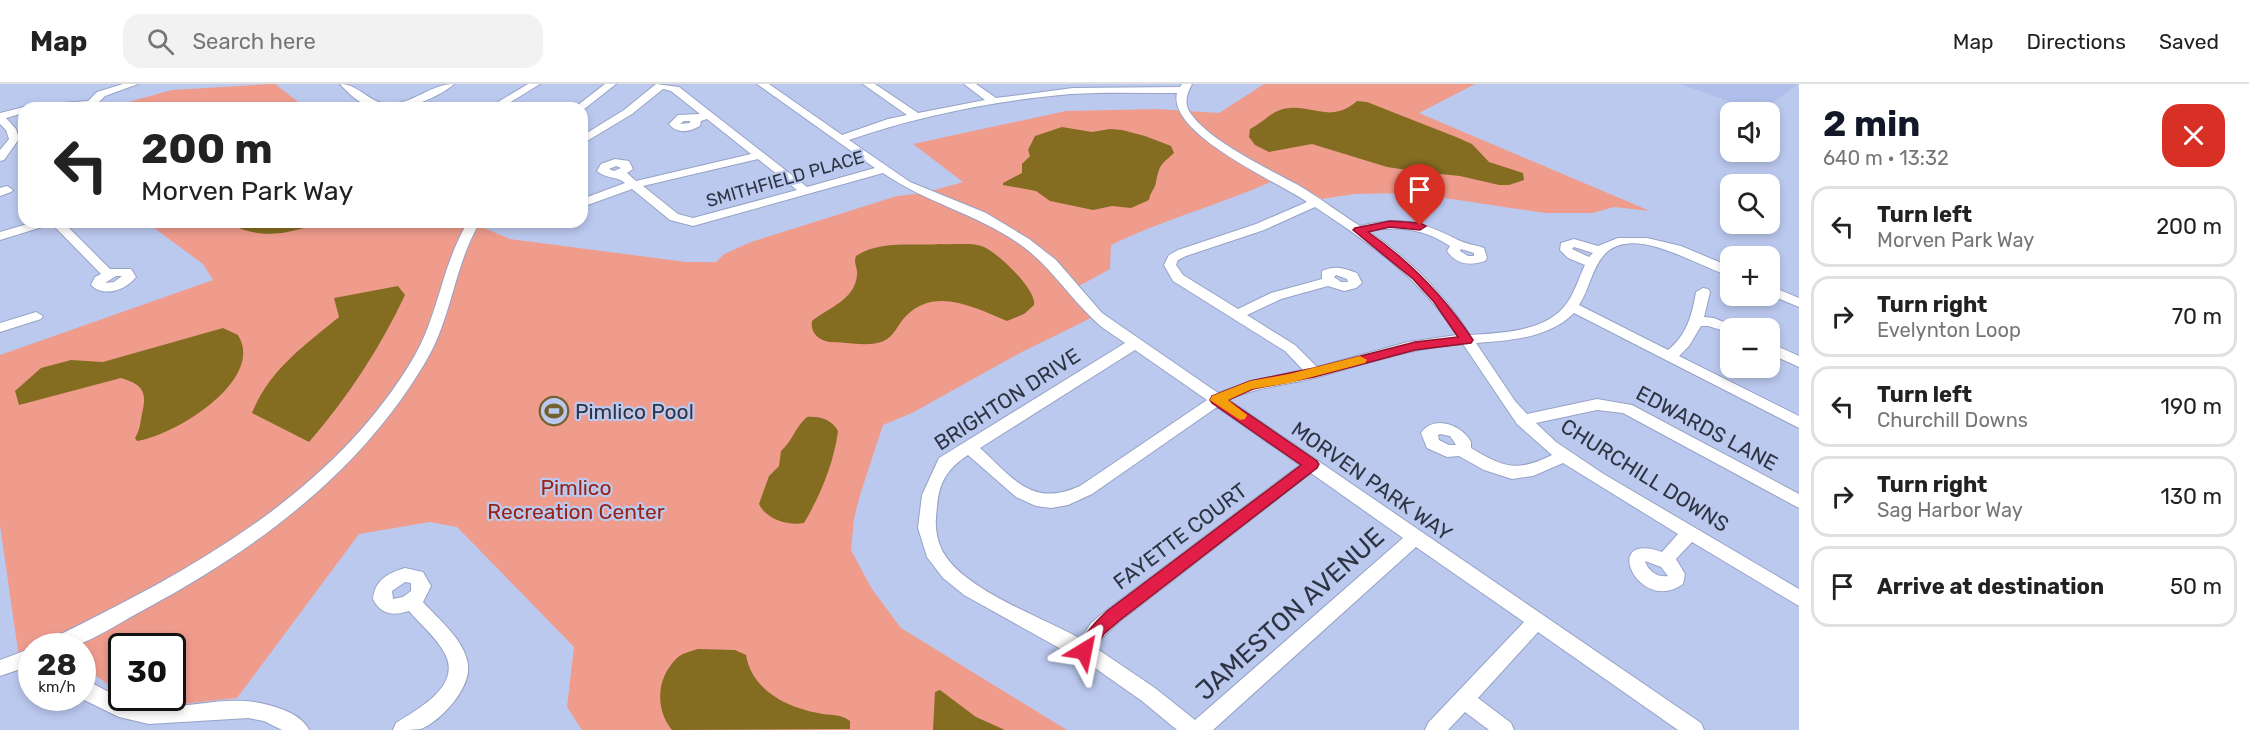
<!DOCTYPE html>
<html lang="en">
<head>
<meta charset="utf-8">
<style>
  body { margin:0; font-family:Rubik,sans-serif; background:#f2f2f2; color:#222; height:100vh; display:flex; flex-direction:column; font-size:22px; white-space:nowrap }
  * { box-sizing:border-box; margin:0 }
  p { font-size:20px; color:#767676 }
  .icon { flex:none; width:33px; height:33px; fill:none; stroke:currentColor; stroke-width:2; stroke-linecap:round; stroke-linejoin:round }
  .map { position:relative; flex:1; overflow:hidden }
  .details { display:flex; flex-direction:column; background:#fff; width:450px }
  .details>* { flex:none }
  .hud { position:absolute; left:18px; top:18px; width:570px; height:126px; border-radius:18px; box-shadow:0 3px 9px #0003; background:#fff; color:#222; overflow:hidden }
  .tools { position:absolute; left:1720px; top:18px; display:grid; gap:12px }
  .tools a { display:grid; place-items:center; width:60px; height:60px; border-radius:12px; background:#fff; box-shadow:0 3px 9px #0003; font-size:30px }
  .speed { position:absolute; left:18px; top:549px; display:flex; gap:12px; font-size:30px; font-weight:700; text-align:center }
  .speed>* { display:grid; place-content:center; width:78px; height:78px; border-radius:50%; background:#fff; box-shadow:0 3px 9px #0003; line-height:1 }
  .speed small { font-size:15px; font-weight:400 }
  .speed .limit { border:3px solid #111; border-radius:9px; background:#fff; color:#111 }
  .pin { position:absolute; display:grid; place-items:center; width:51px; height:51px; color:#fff; margin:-62px -26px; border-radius:50% 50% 50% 0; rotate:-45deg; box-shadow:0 0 6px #0007 }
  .pin .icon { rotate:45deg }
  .me { position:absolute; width:66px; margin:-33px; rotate:35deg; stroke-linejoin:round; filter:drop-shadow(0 0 4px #0008) }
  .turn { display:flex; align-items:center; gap:21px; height:126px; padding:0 24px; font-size:27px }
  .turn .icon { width:78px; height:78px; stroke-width:2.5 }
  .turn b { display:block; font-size:42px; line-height:51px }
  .round { display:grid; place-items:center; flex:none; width:63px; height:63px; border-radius:18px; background:#f2f2f2 }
  .summary { display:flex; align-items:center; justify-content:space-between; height:102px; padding:0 24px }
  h1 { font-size:36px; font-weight:700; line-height:45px; color:#111827 }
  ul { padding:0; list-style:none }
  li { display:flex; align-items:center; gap:18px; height:81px; margin:0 12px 9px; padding:0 12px; border:3px solid #e0e0e0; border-radius:18px }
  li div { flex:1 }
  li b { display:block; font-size:22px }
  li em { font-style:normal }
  header { display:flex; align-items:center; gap:36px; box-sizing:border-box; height:84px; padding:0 30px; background:#fff; border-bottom:2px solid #e0e0e0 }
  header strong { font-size:28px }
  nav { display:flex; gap:33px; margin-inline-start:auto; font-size:21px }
  .search { width:420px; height:54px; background:#f2f2f2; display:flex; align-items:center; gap:15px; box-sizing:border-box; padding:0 21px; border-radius:18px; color:#767676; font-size:22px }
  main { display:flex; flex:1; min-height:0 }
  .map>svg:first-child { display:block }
  .built { fill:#afbeea }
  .green { fill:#ef9c8d }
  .water { fill:#846c21 }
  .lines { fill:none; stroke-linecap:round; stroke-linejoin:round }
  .minor-casing { stroke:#96a2c6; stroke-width:2 }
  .minor { fill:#fff; fill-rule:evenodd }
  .route { fill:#e11d48; stroke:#92132f; stroke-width:1.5 }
  .slow { fill:#f59e0b }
  .labels { text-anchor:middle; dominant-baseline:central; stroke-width:4.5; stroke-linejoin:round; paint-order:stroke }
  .far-street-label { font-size:18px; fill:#2f3443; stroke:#bcc9ef }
  .street-label { font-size:21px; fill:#2f3443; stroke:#bcc9ef }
  .poi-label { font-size:21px; fill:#2f3443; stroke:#bcc9ef; text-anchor:start }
  .park-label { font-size:21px; fill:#962315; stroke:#bcc9ef }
  .near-street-label { font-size:26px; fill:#2f3443; stroke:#bcc9ef }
</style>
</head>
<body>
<header>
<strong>Map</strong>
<div class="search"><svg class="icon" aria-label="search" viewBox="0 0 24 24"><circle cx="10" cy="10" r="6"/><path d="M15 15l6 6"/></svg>Search here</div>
<nav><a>Map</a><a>Directions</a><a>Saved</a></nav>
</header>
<main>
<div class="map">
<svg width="1799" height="646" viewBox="0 0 1799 646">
  <rect width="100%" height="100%" fill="#bcc9ef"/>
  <polygon class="built" points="1680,0 1798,0 1760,28"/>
  <g class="green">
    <polygon points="271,0 275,0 306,24 128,24 132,17 172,6"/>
    <path d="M1264 0H1475L1419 29 1650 127 1614 123 1593 129H1545L1412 109 1354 110 1322 115 1282 93C1226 119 1166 134 1111 161L1110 185 1070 207 1093 233 1020 269 912 329 883 341 860 411 854 435 851 466 872 505 901 544 1067 646H582L567 623 574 563 457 443 430 438 359 450 237 614 163 622 135 614H172V562H122L121 609 86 585 83 576 82 562H77L75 551 52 562H32L31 570 19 574 0 441V271L213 196 203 180 146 138H470L510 155 686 178H716L724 170 751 158 897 112 924 109 963 98 913 60 1066 27 1157 25 1219 29Z"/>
  </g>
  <g class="water">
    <path d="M1357 17 1367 18 1456 53 1472 60 1489 78 1523 89 1524 96 1509 101H1499L1460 92 1420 88 1387 83 1312 60 1269 68 1255 61 1249 53 1250 45C1265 38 1272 25 1290 24 1314 22 1332 39 1357 17Z"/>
    <path d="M1062 43 1092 48 1110 45 1122 46 1145 52 1171 62 1174 69C1161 81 1160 79 1156 98 1155 105 1150 108 1149 116L1131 124 1112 122 1093 126 1050 117 1036 107 1003 101V99L1022 89V80L1030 72 1028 66 1035 52Z"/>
    <path d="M225 138H326C285 149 266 158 225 138Z"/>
    <path d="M941 160C954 161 973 158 984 163 998 169 1037 206 1034 221L1024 230 1007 237C976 224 935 202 906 232 897 241 894 254 881 258 866 263 845 258 829 258 818 256 810 248 812 237 829 223 855 216 857 191 858 184 853 179 856 172 879 156 914 162 941 160Z"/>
    <path d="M398 202 405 211C380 264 348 313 309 358L252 329C269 286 305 261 339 233L334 214Z"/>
    <path d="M223 244 238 251C266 296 174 352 137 357L135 354C140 346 140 340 142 330 147 308 144 301 121 294L19 321 15 307 41 284 71 276 103 278Z"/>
    <path d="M807 333C820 332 832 336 838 347 834 379 820 412 804 439 788 442 766 435 759 420L769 392 779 382 781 367C792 358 795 343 807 333Z"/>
    <path d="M698 565 735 566 746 571C752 606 786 623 818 629 831 632 839 629 850 637V645L672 646C655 625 656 594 677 574 682 569 692 567 698 565Z"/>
    <polygon points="940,606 976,633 1005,646 933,646 935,608"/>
  </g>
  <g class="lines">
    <g class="minor-casing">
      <g id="minor">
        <polygon points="123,0 138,0 105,12 93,24 33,24 38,21 88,17 97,8"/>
        <path d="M340 0C360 0 370 21 391 20 414 19 431 0 454 0 436 16 394 31 370 23 359 19 348 9 340 0Z"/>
        <polygon points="528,0 540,0 501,24 488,24"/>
        <polygon points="605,0 616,0 583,26 582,24 574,24"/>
        <path d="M656 0 679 3 807 103 875 84 757 0H769L842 51 888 35 907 31 863 0H875L918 29 985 16 964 0H976L996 14 1073 4 1180 3 1182 0H1192C1187 10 1183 19 1191 30 1210 57 1268 85 1298 101 1319 113 1339 129 1360 142 1402 132 1421 137 1458 156 1466 160 1476 161 1484 164L1487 174 1485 177C1470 182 1457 181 1447 167L1450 162C1425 145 1398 141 1368 147 1410 175 1443 209 1470 251 1501 249 1547 248 1567 219 1575 208 1579 193 1585 181L1568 174 1560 166 1561 159 1574 155 1598 162 1618 154H1647L1681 162 1731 183V192C1699 184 1633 138 1604 171 1592 184 1589 206 1579 221L1668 266C1687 251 1692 231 1696 208L1703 204 1708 205 1710 208 1704 233 1714 234 1738 244H1731V249L1708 242H1701L1689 262 1679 272 1799 332V344L1574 229C1549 254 1509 257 1476 259L1515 317 1527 330 1597 315 1632 321 1799 410V424L1623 329 1597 326 1536 339 1556 358 1602 389 1799 505V522L1692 458 1676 475 1685 490 1683 500C1639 532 1599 446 1662 468L1678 450 1563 379 1533 392 1512 395 1484 386 1459 372 1447 373 1427 364 1421 349C1434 330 1462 341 1471 358V364C1503 383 1516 389 1552 371L1517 340 1463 260C1413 263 1366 280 1318 293 1289 301 1257 302 1229 316L1701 639 1704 646H1678L1538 548 1478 614 1511 639 1514 646H1489L1465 628 1448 646H1425L1428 639 1524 538 1416 463 1213 646H1177L1142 617 1095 584 964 511 943 494 927 473 918 444 922 411 939 374 1125 259C1114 251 1101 244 1092 234 1067 210 1050 182 1021 161 978 130 926 119 883 89L693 142 670 136 632 105 582 123V115L625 99C617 92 606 95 597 87L601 80 615 75 629 77 633 85 627 89 636 97 751 70 707 35 701 37 700 42C689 48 677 50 669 40L678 31 700 30 671 7 663 5 632 30 582 60V52L624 26ZM1177 9C1167 50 1278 98 1307 118L1256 140 1178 166 1169 171 1164 181 1173 197 1285 267 1303 286 1252 297 1218 309 1102 229 1056 176 1029 155 986 129 910 98 849 56C917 32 999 16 1071 10 1106 8 1142 9 1177 9ZM684 37H690V39L680 40ZM758 75 797 106 693 134 678 130 643 102ZM616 82 621 84 614 87 609 85ZM1315 123C1372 161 1419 193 1457 251L1408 258 1317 283 1295 261 1247 231 1281 215 1328 202 1344 207 1356 204 1362 199 1357 189C1343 184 1336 181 1322 187V195L1271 209 1238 225 1183 191 1176 181 1178 176 1186 172 1264 146ZM1574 163 1593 169 1589 173 1572 165ZM1461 165 1474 169V172H1468L1460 167ZM1336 191 1347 195 1348 198H1341L1334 193ZM1135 266 1207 316 1080 402C1032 424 1013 394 980 364ZM1217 323 1300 381 1107 526 1091 539 1081 555C1043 533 959 505 941 464 935 450 935 438 937 423 939 398 947 385 968 371L1016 413 1036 422 1051 424 1068 421 1092 410ZM1440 350 1450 352 1456 361H1449L1439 356 1438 351ZM1311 389 1403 454 1195 636 1155 604 1096 564 1105 551 1119 538ZM1645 477 1661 483 1668 492C1658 494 1648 487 1645 477Z"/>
        <polygon points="24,23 28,24 24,24 24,29 6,34 16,45 19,55 4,76 0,77 0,66 9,55 6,46 0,40 0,29"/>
        <polygon points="7,102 13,106 11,108 0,112 0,104"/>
        <path d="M34 138H63L110 185H131L136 193C126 206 104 214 91 201L95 193 101 190 52 140 0 156V148ZM116 192H122L114 198 105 199Z"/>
        <path d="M468 138H480C454 181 452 234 426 277 361 388 258 464 147 524 126 535 96 555 74 562 66 564 55 562 47 562L49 556C188 488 333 411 414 273 439 230 442 180 468 138Z"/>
        <polygon points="1770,202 1799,214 1799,223 1770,211"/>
        <polygon points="36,228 43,232 41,235 0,248 0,239"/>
        <polygon points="1770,259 1799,272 1799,283 1770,270"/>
        <path d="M405 484 423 488 431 502 423 518C439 536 465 556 468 581 471 604 441 637 421 645 413 646 401 646 393 646L396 639C418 625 462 602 445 570 437 554 421 541 409 527 393 532 381 531 373 515 375 496 388 489 405 484ZM405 498 411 499V507L403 513 393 515 392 507Z"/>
        <polygon points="32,564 32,581 0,592 0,576"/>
        <path d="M82 595C105 604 122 618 147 621 199 627 230 605 284 626 294 630 305 637 309 646H282L264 637 248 634 149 640 119 633 80 614H82Z"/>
      </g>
    </g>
    <use href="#minor" class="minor"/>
  </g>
  <path class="route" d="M1390 137 1420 139 1426 142 1420 146 1390 143 1368 148C1411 178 1444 212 1473 256L1471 259 1415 266 1314 293 1253 305 1228 316 1317 377 1319 380 1317 384 1119 537 1104 550 1090 572 1084 575 1078 572 1076 567C1083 551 1094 539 1107 527L1301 381 1212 319 1210 316 1212 312 1250 297 1314 284 1415 258 1458 253 1434 218 1413 195 1353 146 1355 144Z"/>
  <polygon class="slow" points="1360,272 1367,276 1365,279 1289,299 1252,305 1228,316 1247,331 1245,335 1240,336 1210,316 1212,312 1250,297 1289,290"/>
  <defs>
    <g id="stadium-ring" transform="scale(1.5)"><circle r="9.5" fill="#bcc9ef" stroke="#736230" stroke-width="1.5"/><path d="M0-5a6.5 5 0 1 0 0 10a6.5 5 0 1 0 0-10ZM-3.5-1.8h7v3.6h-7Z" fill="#736230"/></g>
  </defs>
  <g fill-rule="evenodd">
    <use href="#stadium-ring" x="554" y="327"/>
  </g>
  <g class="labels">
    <g class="far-street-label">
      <text transform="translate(785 95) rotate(-16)">SMITHFIELD PLACE</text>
    </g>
    <g class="street-label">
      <text transform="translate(1007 315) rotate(-33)">BRIGHTON DRIVE</text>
      <text transform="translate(1707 344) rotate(28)">EDWARDS LANE</text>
      <text transform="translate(1645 391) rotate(32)">CHURCHILL DOWNS</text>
      <text transform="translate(1372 397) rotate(35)">MORVEN PARK WAY</text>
      <text transform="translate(1180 452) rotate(-37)">FAYETTE COURT</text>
    </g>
    <g class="poi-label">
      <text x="575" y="327">Pimlico Pool</text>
    </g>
    <g class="park-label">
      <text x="576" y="403">Pimlico<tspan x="576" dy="24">Recreation Center</tspan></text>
    </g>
    <g class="near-street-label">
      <text transform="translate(1290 530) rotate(-42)">JAMESTON AVENUE</text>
    </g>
  </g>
</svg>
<div class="tools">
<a><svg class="icon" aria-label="sound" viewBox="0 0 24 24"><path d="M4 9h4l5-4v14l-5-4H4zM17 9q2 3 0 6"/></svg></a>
<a><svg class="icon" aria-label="search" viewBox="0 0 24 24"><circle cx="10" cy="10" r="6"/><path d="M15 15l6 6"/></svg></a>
<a>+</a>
<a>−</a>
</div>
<div class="speed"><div>28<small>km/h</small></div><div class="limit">30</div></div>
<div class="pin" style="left:1420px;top:142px;background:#d93025"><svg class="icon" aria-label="arrive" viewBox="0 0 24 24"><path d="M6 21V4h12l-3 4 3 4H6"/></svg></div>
<svg class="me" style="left:1084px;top:567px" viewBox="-20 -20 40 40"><path d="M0-17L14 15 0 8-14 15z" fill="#e11d48" stroke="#fff" stroke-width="4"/></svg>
<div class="hud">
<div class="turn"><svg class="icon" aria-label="left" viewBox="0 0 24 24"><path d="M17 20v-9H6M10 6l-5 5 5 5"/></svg><div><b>200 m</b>Morven Park Way</div></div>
</div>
</div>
<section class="details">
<div class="summary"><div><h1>2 min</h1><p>640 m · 13:32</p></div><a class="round" style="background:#d93025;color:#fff"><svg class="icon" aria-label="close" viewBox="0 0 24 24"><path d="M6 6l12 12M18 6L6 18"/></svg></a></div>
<ul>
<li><svg class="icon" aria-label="left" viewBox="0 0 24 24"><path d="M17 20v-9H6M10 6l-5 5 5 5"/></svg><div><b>Turn left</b><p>Morven Park Way</p></div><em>200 m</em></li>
<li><svg class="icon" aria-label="right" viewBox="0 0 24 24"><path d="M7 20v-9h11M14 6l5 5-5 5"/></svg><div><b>Turn right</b><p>Evelynton Loop</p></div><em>70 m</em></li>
<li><svg class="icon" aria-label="left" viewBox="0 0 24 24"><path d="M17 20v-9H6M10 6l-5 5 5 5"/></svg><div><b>Turn left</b><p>Churchill Downs</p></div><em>190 m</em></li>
<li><svg class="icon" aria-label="right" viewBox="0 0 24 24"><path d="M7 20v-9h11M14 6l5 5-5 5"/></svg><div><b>Turn right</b><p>Sag Harbor Way</p></div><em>130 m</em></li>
<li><svg class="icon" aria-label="arrive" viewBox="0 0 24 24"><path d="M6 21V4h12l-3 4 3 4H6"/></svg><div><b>Arrive at destination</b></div><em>50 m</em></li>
</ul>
</section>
</main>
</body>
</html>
